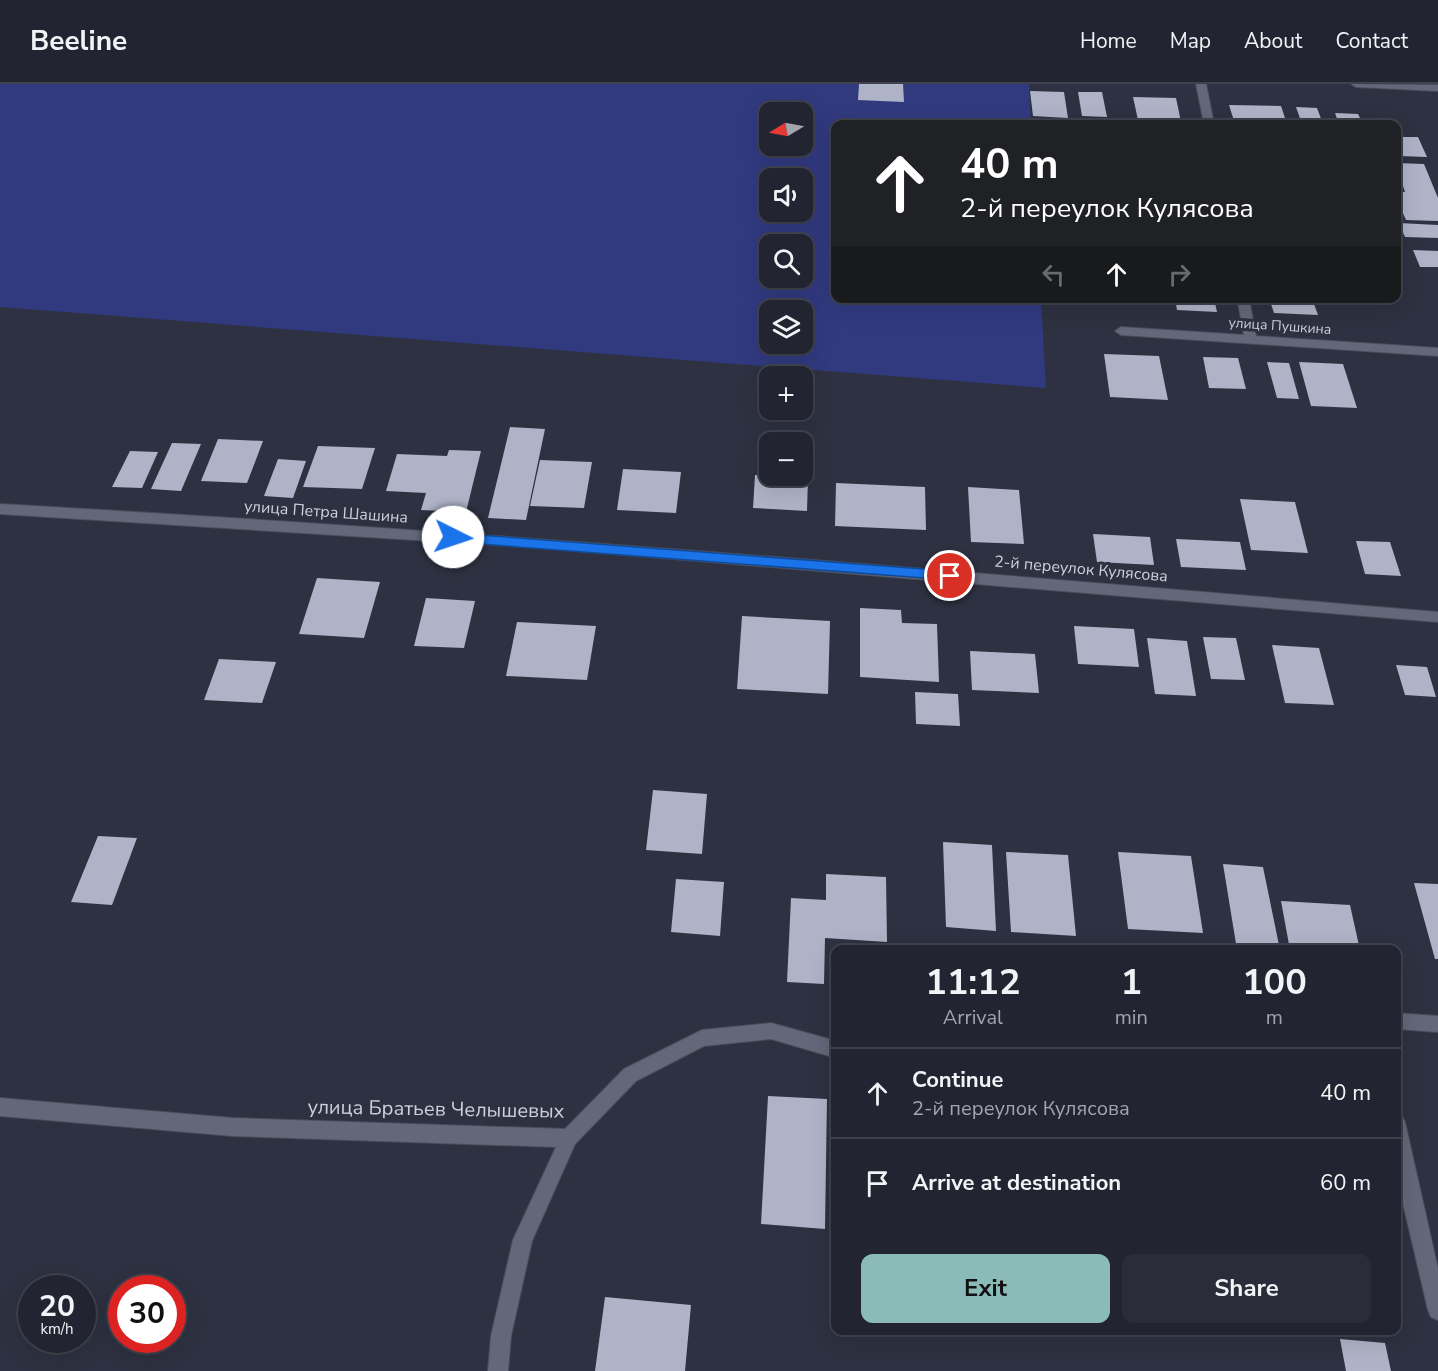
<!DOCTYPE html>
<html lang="en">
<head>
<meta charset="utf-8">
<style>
  body { margin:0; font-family:"Nunito Sans",sans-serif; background:#2a2d39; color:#f1f3f6; height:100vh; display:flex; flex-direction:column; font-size:22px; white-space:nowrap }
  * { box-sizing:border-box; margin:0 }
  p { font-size:20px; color:#a2a5ab }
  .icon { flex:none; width:33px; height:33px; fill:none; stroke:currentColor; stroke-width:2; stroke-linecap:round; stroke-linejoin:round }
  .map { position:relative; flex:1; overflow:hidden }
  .side { position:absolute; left:831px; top:861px; width:570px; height:390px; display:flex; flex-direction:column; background:#222531; border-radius:12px; box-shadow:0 6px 24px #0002,0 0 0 2px #3f424d }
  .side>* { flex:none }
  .banner { position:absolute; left:831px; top:36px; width:570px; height:183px; border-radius:12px; box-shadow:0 6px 24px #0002,0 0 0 2px #3f424d; background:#202124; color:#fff; overflow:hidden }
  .needle { width:39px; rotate:260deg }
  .buttons { position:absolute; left:759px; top:18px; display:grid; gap:12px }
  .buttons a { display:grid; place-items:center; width:54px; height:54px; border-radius:12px; background:#222531; box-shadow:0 6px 24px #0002,0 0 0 2px #3f424d; font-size:30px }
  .speed { position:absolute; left:18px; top:1191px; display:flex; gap:12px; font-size:30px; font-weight:700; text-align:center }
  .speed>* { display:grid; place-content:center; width:78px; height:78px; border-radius:50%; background:#222531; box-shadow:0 6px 24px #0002,0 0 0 2px #3f424d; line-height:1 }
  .speed small { font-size:15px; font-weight:400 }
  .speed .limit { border:9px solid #d22; background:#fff; color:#111 }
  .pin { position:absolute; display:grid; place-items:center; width:51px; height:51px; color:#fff; margin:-26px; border:3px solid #fff; border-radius:50%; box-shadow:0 2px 6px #0007 }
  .me { position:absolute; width:66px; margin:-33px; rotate:94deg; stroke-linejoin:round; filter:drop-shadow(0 0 4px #0008) }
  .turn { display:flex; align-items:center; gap:21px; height:126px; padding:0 30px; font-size:27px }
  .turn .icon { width:78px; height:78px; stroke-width:2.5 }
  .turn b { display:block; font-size:42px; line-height:51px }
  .lanes { display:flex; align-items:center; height:57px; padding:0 30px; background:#0003; justify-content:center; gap:30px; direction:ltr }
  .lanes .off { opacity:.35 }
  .eta { display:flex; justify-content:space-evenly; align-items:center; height:102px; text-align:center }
  .eta b { font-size:36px; font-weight:700; line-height:42px }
  .button { display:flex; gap:12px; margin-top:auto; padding:12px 30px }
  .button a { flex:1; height:69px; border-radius:12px; background:#8bbbb9; color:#111; font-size:24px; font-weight:700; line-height:69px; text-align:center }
  .button a+a { background:#2a2d39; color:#f1f3f6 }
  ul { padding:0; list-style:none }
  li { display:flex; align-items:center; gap:18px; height:90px; padding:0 30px; border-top:2px solid #3f424d }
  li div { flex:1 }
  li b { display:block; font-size:22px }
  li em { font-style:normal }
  header { display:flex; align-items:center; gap:36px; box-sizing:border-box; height:84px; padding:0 30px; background:#222531; border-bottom:2px solid #3f424d }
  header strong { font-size:28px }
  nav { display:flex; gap:33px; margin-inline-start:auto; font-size:21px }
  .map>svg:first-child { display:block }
  .green { fill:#313a7f; fill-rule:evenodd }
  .building { fill:#aeb3c7 }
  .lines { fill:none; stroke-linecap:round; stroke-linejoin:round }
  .street-casing { stroke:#4a4d59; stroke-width:2 }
  .street { fill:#636779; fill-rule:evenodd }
  .route { fill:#1a73e8; stroke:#114b97; stroke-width:1.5 }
  .labels { text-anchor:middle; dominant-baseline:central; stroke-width:6; stroke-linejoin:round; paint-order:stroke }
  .far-street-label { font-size:14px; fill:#ced1db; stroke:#2d3141 }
  .street-label { font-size:16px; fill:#ced1db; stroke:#2d3141 }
  .near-street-label { font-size:20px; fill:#ced1db; stroke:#2d3141 }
</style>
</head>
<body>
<header>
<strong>Beeline</strong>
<nav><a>Home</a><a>Map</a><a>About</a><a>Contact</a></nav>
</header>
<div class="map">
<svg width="1438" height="1287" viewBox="0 0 1438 1287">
  <rect width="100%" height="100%" fill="#2d3141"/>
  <path class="green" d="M0 0H1029L1031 40H836V214L1041 215 1046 304 0 223ZM770 28H802V62H770ZM770 94H802V128H770ZM770 160H802V194H770ZM770 226H802V260H770Z"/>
  <g class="building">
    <polygon points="859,0 903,0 904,18 858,16"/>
    <polygon points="1030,7 1064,8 1068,34 1033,32"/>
    <polygon points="1078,8 1102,8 1107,33 1082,32"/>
    <polygon points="1133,13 1176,14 1181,38 1138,36"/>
    <polygon points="1229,21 1281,22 1287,40 1235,40"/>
    <polygon points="1296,23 1317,24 1323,40 1302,40"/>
    <polygon points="1335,29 1358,30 1363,40 1339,40"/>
    <polygon points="1396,53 1418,53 1427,73 1399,72 1401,77 1396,77"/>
    <polygon points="1396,79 1424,80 1438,114 1438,137 1406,136 1396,114 1396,108 1405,108 1401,96 1396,96"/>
    <polygon points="1399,139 1438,141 1438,154 1405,153"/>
    <polygon points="1413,166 1438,167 1438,183 1420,183"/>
    <polygon points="1175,214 1214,214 1217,228 1177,226"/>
    <polygon points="1269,214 1312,214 1318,231 1274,229"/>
    <polygon points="1104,270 1159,272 1168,316 1110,313"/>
    <polygon points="1203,273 1238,274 1246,305 1209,304"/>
    <polygon points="1267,278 1289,279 1299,315 1277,314"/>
    <polygon points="1299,278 1343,280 1357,324 1311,322"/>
    <polygon points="510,343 545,345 526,436 488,434"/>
    <polygon points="218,355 263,357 247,399 201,397"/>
    <polygon points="172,359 201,360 181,407 151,405"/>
    <polygon points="318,362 375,364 362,405 303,403"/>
    <polygon points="449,366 481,367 466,428 421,426 426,409 386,407 397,370 447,372"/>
    <polygon points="130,367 158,368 142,404 112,403"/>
    <polygon points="278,375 306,377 293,414 264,412"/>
    <polygon points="540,376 592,378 584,424 530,422"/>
    <polygon points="623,385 681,388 676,429 617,426"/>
    <polygon points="755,391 808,394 807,427 753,424"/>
    <polygon points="836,399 925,403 926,446 835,442"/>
    <polygon points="968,403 1019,406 1024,460 971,458"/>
    <polygon points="1240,415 1295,418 1308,469 1251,466"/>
    <polygon points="1093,450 1150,453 1154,481 1097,478"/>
    <polygon points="1176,455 1240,458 1246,486 1181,483"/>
    <polygon points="1356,457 1390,458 1401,492 1365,490"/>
    <polygon points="317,494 380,498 364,554 299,550"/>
    <polygon points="426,514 475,517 464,564 414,562"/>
    <polygon points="860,524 901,526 902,539 937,540 939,598 860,593"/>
    <polygon points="742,532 830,537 828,610 737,605"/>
    <polygon points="517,538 596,542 587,596 506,592"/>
    <polygon points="1074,542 1134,545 1139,583 1078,580"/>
    <polygon points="1203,553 1236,554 1245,596 1211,595"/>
    <polygon points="1147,554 1187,557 1196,612 1155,610"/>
    <polygon points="1272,561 1319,564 1334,621 1285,619"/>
    <polygon points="970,567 1035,570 1039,609 972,606"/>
    <polygon points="219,575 276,578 262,619 204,616"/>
    <polygon points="1396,581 1427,583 1436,613 1405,611"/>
    <polygon points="915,608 958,610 960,642 916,640"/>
    <polygon points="653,706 707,710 702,770 646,766"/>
    <polygon points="98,752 137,754 112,821 71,818"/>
    <polygon points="943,758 992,761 996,847 946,843"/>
    <polygon points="1006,768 1068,771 1076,852 1011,848"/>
    <polygon points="1118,768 1191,772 1203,849 1128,845"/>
    <polygon points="1223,780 1263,783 1280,866 1237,866"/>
    <polygon points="826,790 886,793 887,858 825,854 824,900 787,898 791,814 826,816"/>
    <polygon points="676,795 724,798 720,852 671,848"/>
    <polygon points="1414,799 1438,800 1438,875 1435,875"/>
    <polygon points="1281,817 1350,821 1360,866 1290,866"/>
    <polygon points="768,1012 827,1015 825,1145 761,1140"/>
    <polygon points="605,1213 691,1221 685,1287 595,1287"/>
    <polygon points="861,1246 919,1246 919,1253 861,1248"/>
    <polygon points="1340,1255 1385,1259 1391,1287 1346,1287"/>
  </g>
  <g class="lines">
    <g class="street-casing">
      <g id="street">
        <polygon points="1196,0 1206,0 1214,40 1204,40"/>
        <polygon points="1351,0 1438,1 1438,7 1356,3"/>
        <polygon points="1237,214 1249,214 1256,252 1438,264 1438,272 1121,251 1115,247 1121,243 1244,251"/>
        <path d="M0 420C480 447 959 487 1438 528V538L540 464 0 430Z"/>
        <polygon points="1396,929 1438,932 1438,948 1396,945"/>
        <polygon points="771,939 836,957 836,974 771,955 704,962 636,997 575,1060 532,1157 511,1252 508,1287 488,1287 491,1252 513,1156 556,1063 233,1052 0,1032 0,1014 233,1034 565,1045 624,985 702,946"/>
        <polygon points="1396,1029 1402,1032 1405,1038 1438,1185 1438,1236 1431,1233 1428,1226 1396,1090"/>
      </g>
    </g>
    <use href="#street" class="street"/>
  </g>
  <polygon class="route" points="453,449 950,487 957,492 950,496 453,458 446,453"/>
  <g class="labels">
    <g class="far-street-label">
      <text transform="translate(1280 242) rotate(4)">улица Пушкина</text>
    </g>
    <g class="street-label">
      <text transform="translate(326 428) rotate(4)">улица Петра Шашина</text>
      <text transform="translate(1081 485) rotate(5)">2-й переулок Кулясова</text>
    </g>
    <g class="near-street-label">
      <text transform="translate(436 1025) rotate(1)">улица Братьев Челышевых</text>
    </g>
  </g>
</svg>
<div class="buttons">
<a><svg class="needle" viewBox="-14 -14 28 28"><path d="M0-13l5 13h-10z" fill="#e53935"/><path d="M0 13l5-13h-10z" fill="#a2a5ab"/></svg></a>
<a><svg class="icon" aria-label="sound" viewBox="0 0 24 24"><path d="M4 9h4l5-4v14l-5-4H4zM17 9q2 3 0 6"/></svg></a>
<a><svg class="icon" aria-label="search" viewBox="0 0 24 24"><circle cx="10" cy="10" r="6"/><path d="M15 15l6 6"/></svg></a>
<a><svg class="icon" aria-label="layers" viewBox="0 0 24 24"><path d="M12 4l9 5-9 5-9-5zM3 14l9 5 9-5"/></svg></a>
<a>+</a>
<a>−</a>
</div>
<div class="speed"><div>20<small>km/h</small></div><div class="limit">30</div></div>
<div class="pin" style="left:950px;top:492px;background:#d93025"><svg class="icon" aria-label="arrive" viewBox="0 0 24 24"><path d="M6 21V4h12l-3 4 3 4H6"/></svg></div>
<svg class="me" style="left:453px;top:453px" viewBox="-20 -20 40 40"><circle r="19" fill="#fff"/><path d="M0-13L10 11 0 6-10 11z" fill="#1a73e8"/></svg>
<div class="banner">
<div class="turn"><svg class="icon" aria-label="ahead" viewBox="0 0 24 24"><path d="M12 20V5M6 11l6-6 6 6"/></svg><div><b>40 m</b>2-й переулок Кулясова</div></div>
<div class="lanes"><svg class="icon off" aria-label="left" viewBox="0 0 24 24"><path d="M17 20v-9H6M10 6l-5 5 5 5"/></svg><svg class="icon" aria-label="ahead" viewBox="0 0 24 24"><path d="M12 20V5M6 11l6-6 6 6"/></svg><svg class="icon off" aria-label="right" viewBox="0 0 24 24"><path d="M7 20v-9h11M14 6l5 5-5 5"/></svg></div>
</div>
<section class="side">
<div class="eta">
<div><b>11:12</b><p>Arrival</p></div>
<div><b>1</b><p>min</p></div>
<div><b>100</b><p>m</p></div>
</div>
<ul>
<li><svg class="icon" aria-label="ahead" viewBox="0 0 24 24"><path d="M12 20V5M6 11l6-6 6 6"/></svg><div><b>Continue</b><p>2-й переулок Кулясова</p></div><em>40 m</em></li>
<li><svg class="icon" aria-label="arrive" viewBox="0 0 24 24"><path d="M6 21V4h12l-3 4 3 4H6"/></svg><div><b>Arrive at destination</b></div><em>60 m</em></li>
</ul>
<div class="button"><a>Exit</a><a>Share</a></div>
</section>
</div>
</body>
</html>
